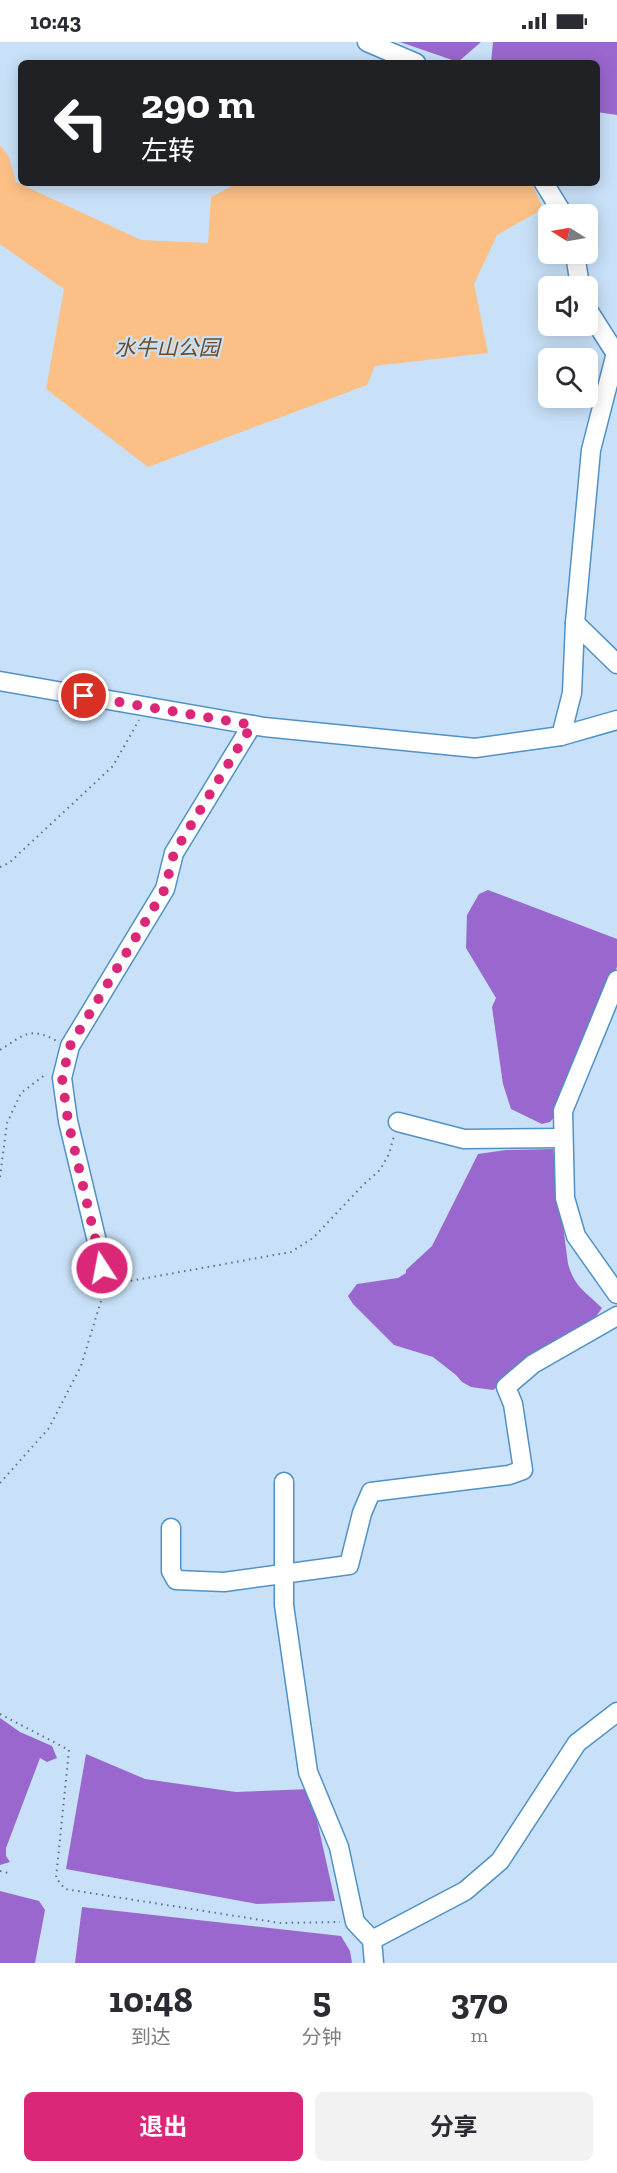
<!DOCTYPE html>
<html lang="zh">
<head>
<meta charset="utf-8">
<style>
  body { margin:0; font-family:"Zilla Slab","Noto Sans SC",serif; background:#f2f2f3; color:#2b2b33; height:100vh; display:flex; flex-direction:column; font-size:22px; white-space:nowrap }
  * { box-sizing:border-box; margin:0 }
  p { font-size:20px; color:#7c7c81 }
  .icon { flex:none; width:33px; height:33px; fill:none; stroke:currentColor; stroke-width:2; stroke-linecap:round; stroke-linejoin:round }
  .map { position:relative; height:1921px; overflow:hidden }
  .details { display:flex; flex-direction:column; background:#fff; flex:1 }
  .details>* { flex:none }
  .hud { position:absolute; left:18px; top:18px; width:582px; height:126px; border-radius:9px; box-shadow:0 3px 15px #0003; background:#202124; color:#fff; overflow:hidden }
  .needle { width:39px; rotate:281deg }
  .controls { position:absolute; left:538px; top:162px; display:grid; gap:12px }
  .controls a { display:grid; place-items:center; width:60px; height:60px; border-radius:9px; background:#fff; box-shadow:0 3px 15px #0003; font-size:30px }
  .pin { position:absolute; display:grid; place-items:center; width:51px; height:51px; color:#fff; margin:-26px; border:3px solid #fff; border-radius:50%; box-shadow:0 2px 6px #0007 }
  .me { position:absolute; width:66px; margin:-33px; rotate:349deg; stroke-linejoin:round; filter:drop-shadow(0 0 4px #0008) }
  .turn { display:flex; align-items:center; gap:21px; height:126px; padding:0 24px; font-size:27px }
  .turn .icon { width:78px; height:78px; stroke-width:2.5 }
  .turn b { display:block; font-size:42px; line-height:51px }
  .eta { display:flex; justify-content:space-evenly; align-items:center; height:102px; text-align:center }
  .eta b { font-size:36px; font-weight:700; line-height:42px }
  .primary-button { display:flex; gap:12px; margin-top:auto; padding:12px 24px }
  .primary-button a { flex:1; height:69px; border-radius:9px; background:#db2777; color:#fff; font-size:24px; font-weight:700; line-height:69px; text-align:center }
  .primary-button a+a { background:#f2f2f3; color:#2b2b33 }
  .status { display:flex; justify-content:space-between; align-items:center; height:42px; padding:0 30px; background:#fff; direction:ltr }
  .status svg { height:16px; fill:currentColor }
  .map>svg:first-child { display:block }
  .green { fill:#fcc086 }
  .water { fill:#9967cd }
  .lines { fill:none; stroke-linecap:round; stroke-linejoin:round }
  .minor-casing { stroke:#5091c6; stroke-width:21 }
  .path { stroke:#5b7388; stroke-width:2; stroke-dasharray:1.5 4.5; stroke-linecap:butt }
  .minor { stroke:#fff; stroke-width:18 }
  .route { stroke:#db2777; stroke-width:10; stroke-dasharray:0 18 }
  .labels { text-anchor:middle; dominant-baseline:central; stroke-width:4.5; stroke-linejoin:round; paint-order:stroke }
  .park-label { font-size:21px; font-style:italic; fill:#704a23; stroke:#c8e1f8 }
</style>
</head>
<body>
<div class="status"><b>10:43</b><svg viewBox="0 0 49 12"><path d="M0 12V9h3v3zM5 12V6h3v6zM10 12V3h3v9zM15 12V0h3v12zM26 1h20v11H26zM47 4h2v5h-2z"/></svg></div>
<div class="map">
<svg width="617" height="1921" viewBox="0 0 617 1921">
  <rect width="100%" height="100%" fill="#c8e1f8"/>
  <polygon class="green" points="0,103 9,115 16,140 141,198 208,201 211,155 238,141 532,141 543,167 497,193 474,242 488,311 375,324 367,343 148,425 46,347 64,247 0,202"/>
  <g class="water">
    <polygon points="400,0 481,0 458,20"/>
    <polygon points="493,0 617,0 617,73 597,70 597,21 491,21"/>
    <polygon points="488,848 617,897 617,925 583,997 556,1073 550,1080 542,1082 511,1067 503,1042 492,965 496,956 466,906 467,873 479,852"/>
    <path d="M553 1107 568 1222C575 1246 586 1250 602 1266L595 1276 493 1348 471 1345 462 1340 456 1333 433 1315 394 1303 353 1262 348 1254 357 1242 398 1236 406 1231V1228L432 1204 478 1112 506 1108Z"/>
    <polygon points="0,1676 20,1690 52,1704 57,1716 47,1720 40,1716 6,1806 6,1814 10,1820 0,1823"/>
    <polygon points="86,1712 145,1737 236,1750 310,1747 335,1859 257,1862 66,1827"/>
    <polygon points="0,1849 39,1859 45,1868 35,1921 0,1921"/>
    <polygon points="82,1865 341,1894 350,1909 352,1921 75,1921"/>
  </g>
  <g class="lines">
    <g class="minor-casing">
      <g id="minor">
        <polyline points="367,0 416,21"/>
        <polyline points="544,141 563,172"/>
        <polyline points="575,212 580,244"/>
        <polyline points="588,268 616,312"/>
        <polyline points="575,581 617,622"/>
        <polyline points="0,639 264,685 475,706 561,694 617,678"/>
        <polyline points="561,694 572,651 575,581 591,408 617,307"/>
        <polyline points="617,938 563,1069 565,1156 576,1194 617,1252"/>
        <polyline points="398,1080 464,1097 563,1096"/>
        <polyline points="105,1244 99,1208 68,1079 62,1036 70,1004 165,847 174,811 252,683"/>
        <polyline points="284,1440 284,1563 308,1730 339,1805 355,1880 372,1898 374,1921"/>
        <polyline points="171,1486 171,1529 176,1538 224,1540 349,1523 362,1471 371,1450 509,1433 523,1428 513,1362 506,1345 533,1322 617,1274"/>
        <polyline points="372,1898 465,1849 500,1819 577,1701 617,1670"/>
      </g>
    </g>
    <g class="path">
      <polyline points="0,825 9,821 113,724 139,678"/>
      <path d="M0 1008C24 993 29 984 57 999"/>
      <polyline points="0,1135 7,1081 21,1051 46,1032"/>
      <polyline points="119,1241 291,1210 313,1196 364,1142 380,1128 389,1112 394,1094"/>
      <polyline points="0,1441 49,1386 81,1324 101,1259"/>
      <polyline points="0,1672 69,1708 56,1836 65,1847 280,1881 340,1880"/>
      <polyline points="0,1829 8,1831"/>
    </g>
    <use href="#minor" class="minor"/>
  </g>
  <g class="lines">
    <polyline class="route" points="84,654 252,683 174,811 165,847 70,1004 62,1036 68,1079 102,1226"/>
  </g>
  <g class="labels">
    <g class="park-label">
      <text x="167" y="305">水牛山公园</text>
    </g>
  </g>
</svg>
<div class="controls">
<a><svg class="needle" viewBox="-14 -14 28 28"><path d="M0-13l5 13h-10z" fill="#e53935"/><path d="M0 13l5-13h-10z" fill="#7c7c81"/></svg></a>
<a><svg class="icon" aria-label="sound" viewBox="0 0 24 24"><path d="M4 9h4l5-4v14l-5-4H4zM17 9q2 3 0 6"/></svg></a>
<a><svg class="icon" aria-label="search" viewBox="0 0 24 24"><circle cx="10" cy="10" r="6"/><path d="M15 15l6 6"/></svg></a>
</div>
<div class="pin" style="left:84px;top:654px;background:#d93025"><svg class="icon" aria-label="arrive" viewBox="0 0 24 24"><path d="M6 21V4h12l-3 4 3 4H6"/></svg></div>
<svg class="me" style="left:102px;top:1226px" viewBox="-20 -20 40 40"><circle r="17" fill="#db2777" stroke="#fff" stroke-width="3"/><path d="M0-11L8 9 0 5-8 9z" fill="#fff"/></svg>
<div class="hud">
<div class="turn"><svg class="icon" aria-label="left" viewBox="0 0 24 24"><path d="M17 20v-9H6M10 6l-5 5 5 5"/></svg><div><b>290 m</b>左转</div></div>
</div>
</div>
<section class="details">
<div class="eta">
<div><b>10:48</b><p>到达</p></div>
<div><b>5</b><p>分钟</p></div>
<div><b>370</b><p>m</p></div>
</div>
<div class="primary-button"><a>退出</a><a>分享</a></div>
</section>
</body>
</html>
